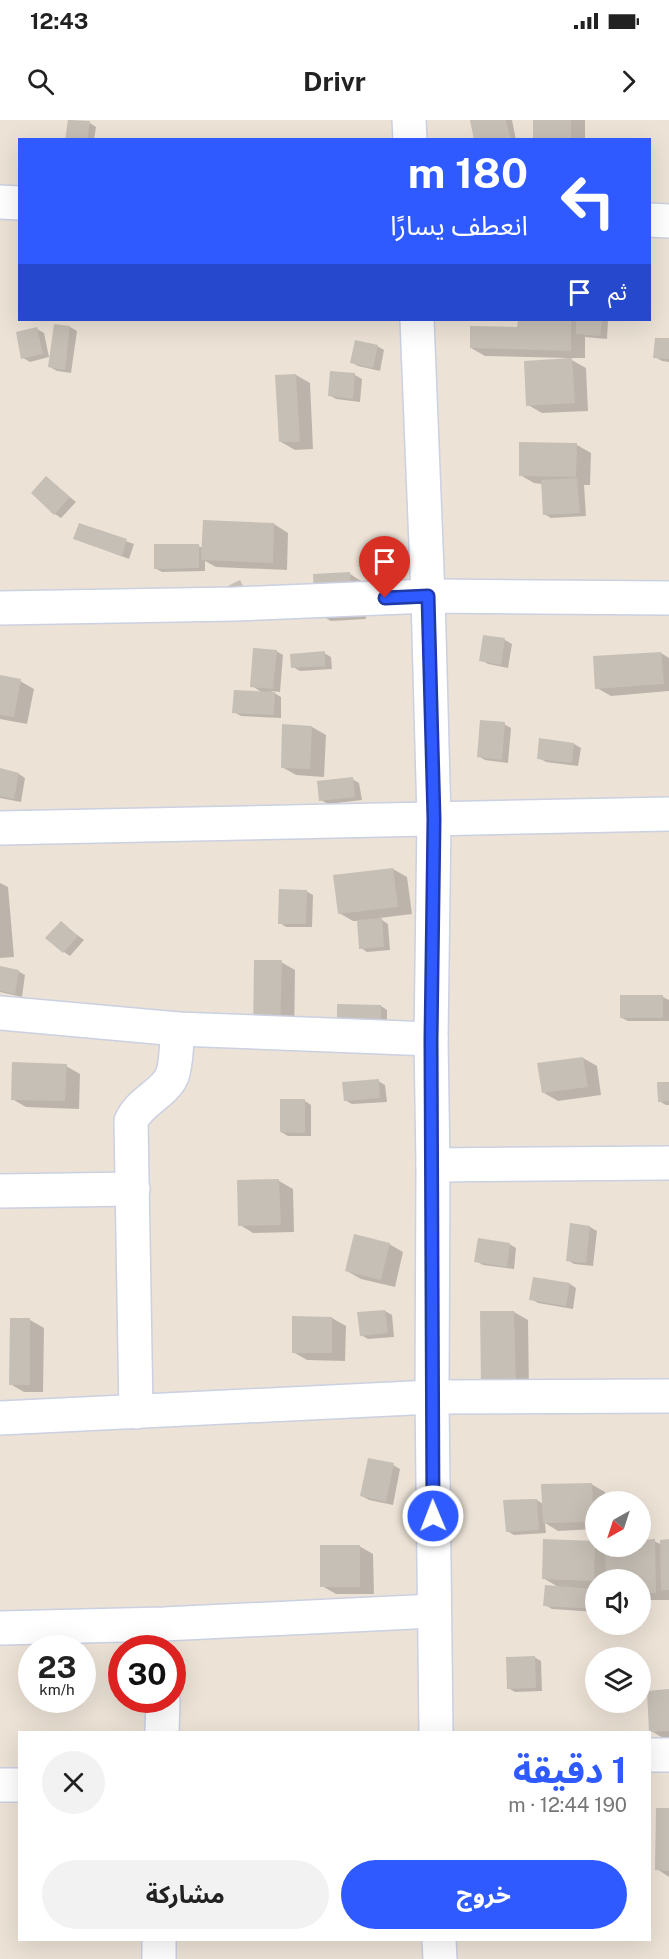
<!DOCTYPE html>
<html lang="ar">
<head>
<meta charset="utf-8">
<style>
  body { margin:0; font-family:"Public Sans","Noto Sans Arabic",sans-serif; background:#f2f2f2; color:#222; direction:rtl; height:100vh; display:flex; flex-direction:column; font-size:22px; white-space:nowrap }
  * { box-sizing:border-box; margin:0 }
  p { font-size:20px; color:#767676 }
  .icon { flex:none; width:33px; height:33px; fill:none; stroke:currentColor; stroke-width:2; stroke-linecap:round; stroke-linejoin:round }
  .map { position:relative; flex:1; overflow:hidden; direction:ltr }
  .sheet { position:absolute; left:18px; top:1611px; width:633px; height:210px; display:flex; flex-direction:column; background:#fff; border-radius:0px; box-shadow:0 6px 24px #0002; direction:rtl }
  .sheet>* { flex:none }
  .hud { position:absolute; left:18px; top:18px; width:633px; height:183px; border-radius:0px; box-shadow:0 6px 24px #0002; direction:rtl; background:#2f5aff; color:#fff; overflow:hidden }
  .needle { width:39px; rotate:219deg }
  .tools { position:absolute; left:585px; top:1371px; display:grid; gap:12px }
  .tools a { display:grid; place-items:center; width:66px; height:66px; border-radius:50%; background:#fff; box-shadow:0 6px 24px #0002; font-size:30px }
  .speed { position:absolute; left:18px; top:1515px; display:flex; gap:12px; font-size:30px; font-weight:700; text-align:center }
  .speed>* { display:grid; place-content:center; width:78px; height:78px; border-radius:50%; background:#fff; box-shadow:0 6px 24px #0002; line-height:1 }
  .speed small { font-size:15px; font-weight:400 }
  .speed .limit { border:9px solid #d22; background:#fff; color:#111 }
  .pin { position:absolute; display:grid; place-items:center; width:51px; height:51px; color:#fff; margin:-62px -26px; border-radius:50% 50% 50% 0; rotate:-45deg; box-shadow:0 0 6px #0007 }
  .pin .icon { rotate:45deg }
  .me { position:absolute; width:66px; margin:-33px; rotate:359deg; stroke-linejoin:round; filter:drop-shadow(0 0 4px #0008) }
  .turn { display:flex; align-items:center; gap:21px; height:126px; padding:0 24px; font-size:27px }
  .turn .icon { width:78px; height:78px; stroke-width:2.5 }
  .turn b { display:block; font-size:42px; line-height:51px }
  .then { display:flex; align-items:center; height:57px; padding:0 24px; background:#0003; gap:12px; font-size:22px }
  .round { display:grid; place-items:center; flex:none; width:63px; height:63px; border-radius:32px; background:#f2f2f2 }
  .head { display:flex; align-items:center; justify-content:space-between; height:102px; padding:0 24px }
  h1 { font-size:36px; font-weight:700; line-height:45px; color:#2f5aff }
  .button { display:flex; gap:12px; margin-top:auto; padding:12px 24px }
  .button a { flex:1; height:69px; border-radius:36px; background:#2f5aff; color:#fff; font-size:24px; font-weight:700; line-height:69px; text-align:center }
  .button a+a { background:#f2f2f2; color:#222 }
  .status { display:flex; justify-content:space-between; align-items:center; height:42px; padding:0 30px; background:#fff; direction:ltr }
  .status svg { height:16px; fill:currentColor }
  header { display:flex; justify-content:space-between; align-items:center; height:78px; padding:0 24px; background:#fff; font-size:27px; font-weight:700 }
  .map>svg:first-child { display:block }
  .shadow { fill:#0003 }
  .building { fill:#c6bfb6 }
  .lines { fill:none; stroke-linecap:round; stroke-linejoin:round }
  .minor-casing { stroke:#cbd0e2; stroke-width:36 }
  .minor { stroke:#fff; stroke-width:33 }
  .route-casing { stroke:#1f3aa6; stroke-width:15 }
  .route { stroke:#2f5aff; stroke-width:10 }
</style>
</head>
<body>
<div class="status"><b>12:43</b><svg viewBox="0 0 49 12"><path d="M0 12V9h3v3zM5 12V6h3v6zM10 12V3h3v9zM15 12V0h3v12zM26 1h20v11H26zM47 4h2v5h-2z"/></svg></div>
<header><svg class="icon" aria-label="forward" viewBox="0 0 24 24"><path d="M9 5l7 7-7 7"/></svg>Drivr<svg class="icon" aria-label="search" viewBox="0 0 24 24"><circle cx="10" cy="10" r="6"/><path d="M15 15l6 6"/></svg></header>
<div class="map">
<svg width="669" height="1839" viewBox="0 0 669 1839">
  <rect width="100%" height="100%" fill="#ece2d6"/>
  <g class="shadow">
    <polygon points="70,0 90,3 96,7 94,20 66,20"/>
    <polygon points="471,0 512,0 516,20 476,20"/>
    <rect x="535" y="0" width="50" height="20"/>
    <polygon points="519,200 608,200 607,219 585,217 585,238 568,238 586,248 588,291 542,293 528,285 567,240 567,238 485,236 471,228 519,209"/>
    <polygon points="56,206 70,207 77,211 71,253 57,251 50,247"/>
    <polygon points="37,209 44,213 49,237 30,242 23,238"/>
    <polygon points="669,220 669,242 662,241 655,237"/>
    <polygon points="377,226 384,230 380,251 358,246 351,242"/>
    <polygon points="331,252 355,255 362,259 360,282 336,279 329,275"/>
    <polygon points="296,255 310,263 313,329 295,330 281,322"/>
    <polygon points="577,325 591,333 590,365 584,365 586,396 551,398 544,394 542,364 534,363 520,355"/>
    <polygon points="47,358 76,382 61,398 55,394"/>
    <polygon points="204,401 274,404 288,413 287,450 216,447 205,441 205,451 162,452 155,448 198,426 203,428"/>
    <polygon points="80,405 134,424 129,439 75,419"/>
    <polygon points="350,454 363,462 366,499 331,501 317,493"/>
    <polygon points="484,516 505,520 512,524 508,548 488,544 481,540"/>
    <polygon points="276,531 283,535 280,572 271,571 281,577 281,598 241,596 234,592 263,573 252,566"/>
    <polygon points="324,533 331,537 332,549 300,551 293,547"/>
    <polygon points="661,533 669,538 669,571 611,576 597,568"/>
    <polygon points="0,557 20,561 34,569 27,604 0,599"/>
    <polygon points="504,604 511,608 508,643 485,640 478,636"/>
    <polygon points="312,607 326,615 324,657 296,655 282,647"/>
    <polygon points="574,624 581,628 578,646 546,642 539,638"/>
    <polygon points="0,650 19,654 25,658 21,682 0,678"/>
    <polygon points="352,659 359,663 362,680 328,684 321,680"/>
    <polygon points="393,749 407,757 412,794 379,798 388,804 390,830 367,832 361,828 359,801 353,801 339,793"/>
    <polygon points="0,763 8,767 14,837 0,838"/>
    <polygon points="306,771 313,775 312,807 286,807 280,803"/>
    <polygon points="61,803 84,820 70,836 64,832"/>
    <polygon points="281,842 295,850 294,921 268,920"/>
    <polygon points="0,848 18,851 25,855 22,877 0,872"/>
    <polygon points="663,877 669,880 669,901 628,901 622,898"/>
    <polygon points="381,886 387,890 387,910 338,905"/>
    <polygon points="583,938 597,946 601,975 558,981 544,973"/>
    <polygon points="66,946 80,954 79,989 26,987 12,979"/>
    <polygon points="378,961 385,965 387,982 352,984 345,980"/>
    <polygon points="669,963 669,985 666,985 659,981"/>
    <polygon points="305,981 311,985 311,1016 288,1016 281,1012"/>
    <polygon points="279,1061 293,1069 294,1112 253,1113 240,1105"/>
    <polygon points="571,1105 590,1107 597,1111 593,1146 574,1144 568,1140"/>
    <polygon points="389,1124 403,1132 395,1167 361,1159 347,1151"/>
    <polygon points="509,1124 516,1128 514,1149 483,1145 476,1141"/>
    <polygon points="570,1164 576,1168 573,1189 538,1183 531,1179"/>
    <polygon points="385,1191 392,1195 394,1217 368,1219 361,1215"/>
    <polygon points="514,1192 528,1200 529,1272 497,1272"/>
    <polygon points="332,1198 346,1206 345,1241 307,1240 293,1232"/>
    <polygon points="30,1200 44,1208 43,1272 24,1272 10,1264"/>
    <polygon points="393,1345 400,1349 393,1385 369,1380 362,1376"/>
    <polygon points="591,1364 605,1372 606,1382 596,1382 596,1409 558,1411 545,1403 546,1413 514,1415 507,1411 537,1380 543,1384"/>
    <polygon points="544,1420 595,1423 596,1426 601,1426 607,1430 640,1426 654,1421 662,1425 669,1421 669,1480 640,1480 640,1460 596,1460 596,1468 589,1468 596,1471 596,1492 552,1489 545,1485 560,1468 543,1458"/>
    <polygon points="359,1426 373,1434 374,1474 336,1474 322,1466"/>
    <polygon points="534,1537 541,1541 542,1571 515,1572 508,1568"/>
    <polygon points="669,1571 669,1619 665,1619 651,1611"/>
    <polygon points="669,1689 669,1757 657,1749"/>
  </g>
  <g class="building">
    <polygon points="68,0 90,1 87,20 65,20"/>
    <polygon points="470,0 506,0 511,20 474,20"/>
    <rect x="533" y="0" width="38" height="20"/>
    <polygon points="518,200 571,200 571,231 470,228 470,206 517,207"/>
    <polygon points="576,200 602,200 600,216 576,214"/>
    <polygon points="54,204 70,206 65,250 48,247"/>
    <polygon points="37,207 43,234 21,239 16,212"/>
    <polygon points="655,218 669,218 669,239 653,238"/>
    <polygon points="355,220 378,225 373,248 350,243"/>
    <polygon points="572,238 575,283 526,286 524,241"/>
    <polygon points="330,251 355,253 353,279 328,276"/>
    <polygon points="296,254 300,322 279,322 275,255"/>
    <polygon points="519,322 577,323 576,357 519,356"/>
    <polygon points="46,356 70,377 54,395 31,373"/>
    <polygon points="577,358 580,393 543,395 541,360"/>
    <polygon points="203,400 274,403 273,443 201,440"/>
    <polygon points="79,403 127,419 122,436 73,419"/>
    <polygon points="154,424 199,424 199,448 154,449"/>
    <polygon points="350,452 352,492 315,494 313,454"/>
    <polygon points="240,460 247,474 214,473"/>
    <polygon points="483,515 505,518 501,545 479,541"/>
    <polygon points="253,528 277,530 273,569 250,567"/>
    <polygon points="325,531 325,546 291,548 290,534"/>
    <polygon points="661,532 664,564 595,569 593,536"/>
    <polygon points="0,555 21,559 14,597 0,595"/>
    <polygon points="234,570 275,572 274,595 232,593"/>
    <polygon points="480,600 505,602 502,640 477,637"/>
    <polygon points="282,604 312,606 310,649 281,648"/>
    <polygon points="539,618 574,623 572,643 537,639"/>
    <polygon points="0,648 19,653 14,679 0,676"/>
    <polygon points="353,657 355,677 319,681 317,661"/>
    <polygon points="393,748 398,787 338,794 333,755"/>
    <polygon points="279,769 307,770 306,804 278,804"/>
    <polygon points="382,798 384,827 359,829 357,800"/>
    <polygon points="61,801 78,816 63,833 45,818"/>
    <polygon points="254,840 282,840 280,914 253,913"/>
    <polygon points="0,846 19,850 15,874 0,871"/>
    <rect x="620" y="875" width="43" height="23"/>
    <polygon points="337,884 381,885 381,907 337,906"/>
    <polygon points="583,937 588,967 542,973 537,943"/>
    <polygon points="12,942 67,944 65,981 11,980"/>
    <polygon points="379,959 380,978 344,981 342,962"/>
    <polygon points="657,962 669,962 669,981 658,982"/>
    <polygon points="280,979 305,979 305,1013 280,1012"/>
    <polygon points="279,1059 281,1105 238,1106 237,1060"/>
    <polygon points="570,1103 590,1106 586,1143 566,1141"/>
    <polygon points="354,1114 390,1123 381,1160 345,1151"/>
    <polygon points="478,1118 510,1123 507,1147 474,1142"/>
    <polygon points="533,1157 570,1163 566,1186 529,1180"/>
    <polygon points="385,1190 388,1213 360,1216 357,1192"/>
    <polygon points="480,1191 514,1191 516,1264 481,1265"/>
    <polygon points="292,1196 332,1197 332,1233 292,1233"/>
    <polygon points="10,1198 30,1198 30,1265 9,1265"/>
    <polygon points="368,1338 394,1343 386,1382 360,1376"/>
    <polygon points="592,1363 594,1402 543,1403 541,1364"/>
    <polygon points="537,1379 539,1410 506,1412 503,1380"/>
    <polygon points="543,1419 595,1421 594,1461 542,1459"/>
    <polygon points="655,1419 656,1473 640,1473 640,1460 606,1460 605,1426 640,1426 640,1420"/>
    <polygon points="669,1419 669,1470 661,1470 660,1420"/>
    <rect x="320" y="1425" width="40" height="42"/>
    <polygon points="545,1465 594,1469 593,1489 543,1486"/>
    <polygon points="535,1536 536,1568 507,1569 506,1537"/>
    <polygon points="669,1569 669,1611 649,1612 647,1571"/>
    <polygon points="656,1688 669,1688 669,1751 655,1750"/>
  </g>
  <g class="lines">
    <g class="minor-casing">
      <g id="minor">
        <polyline points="409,0 410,20"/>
        <polyline points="0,82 20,83"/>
        <polyline points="650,100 669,101"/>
        <polyline points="417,200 428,476 434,699 431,919 433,1045 432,1277 436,1612"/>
        <polyline points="0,488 235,484 428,476 669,478"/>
        <polyline points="0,708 669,694"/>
        <polyline points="0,893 178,909 431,919"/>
        <polyline points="433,1045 669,1043"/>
        <polyline points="0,1071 133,1069"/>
        <path d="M136 1292 131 1001C141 980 164 974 172 956 177 943 176 923 178 909"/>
        <polyline points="0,1298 432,1277 669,1276"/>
        <polyline points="0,1508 164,1504 434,1491"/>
        <polyline points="162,1612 163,1580"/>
        <polyline points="650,1635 669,1635"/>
        <polyline points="0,1665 20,1665"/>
        <polyline points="439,1820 440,1839"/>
        <polyline points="159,1839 159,1820"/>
      </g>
    </g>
    <use href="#minor" class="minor"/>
  </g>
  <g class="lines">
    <g class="route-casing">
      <polyline id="route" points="385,478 428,476 434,699 431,919 433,1396"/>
    </g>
    <use href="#route" class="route"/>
  </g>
</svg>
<div class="tools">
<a><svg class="needle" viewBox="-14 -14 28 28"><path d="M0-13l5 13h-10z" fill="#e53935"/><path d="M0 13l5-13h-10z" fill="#767676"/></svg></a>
<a><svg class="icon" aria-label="sound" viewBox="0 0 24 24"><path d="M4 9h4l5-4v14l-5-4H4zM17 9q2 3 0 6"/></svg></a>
<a><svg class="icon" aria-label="layers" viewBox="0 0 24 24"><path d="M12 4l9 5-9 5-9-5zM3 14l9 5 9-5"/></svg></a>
</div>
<div class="speed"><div>23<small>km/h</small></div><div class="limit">30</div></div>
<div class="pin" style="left:385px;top:478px;background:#d93025"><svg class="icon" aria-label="arrive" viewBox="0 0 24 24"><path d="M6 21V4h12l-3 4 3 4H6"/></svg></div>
<svg class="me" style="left:433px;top:1396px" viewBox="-20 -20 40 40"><circle r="17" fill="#2f5aff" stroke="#fff" stroke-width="3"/><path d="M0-11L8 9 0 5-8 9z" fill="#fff"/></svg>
<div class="hud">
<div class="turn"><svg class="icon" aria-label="left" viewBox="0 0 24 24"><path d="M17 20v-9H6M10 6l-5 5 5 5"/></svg><div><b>180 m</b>انعطف يسارًا</div></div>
<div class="then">ثم<svg class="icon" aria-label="arrive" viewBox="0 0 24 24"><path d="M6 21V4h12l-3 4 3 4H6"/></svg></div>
</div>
<section class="sheet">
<div class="head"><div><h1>1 دقيقة</h1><p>190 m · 12:44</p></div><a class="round"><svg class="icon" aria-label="close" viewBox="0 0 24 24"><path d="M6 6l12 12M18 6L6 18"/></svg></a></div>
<div class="button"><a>خروج</a><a>مشاركة</a></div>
</section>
</div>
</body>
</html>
